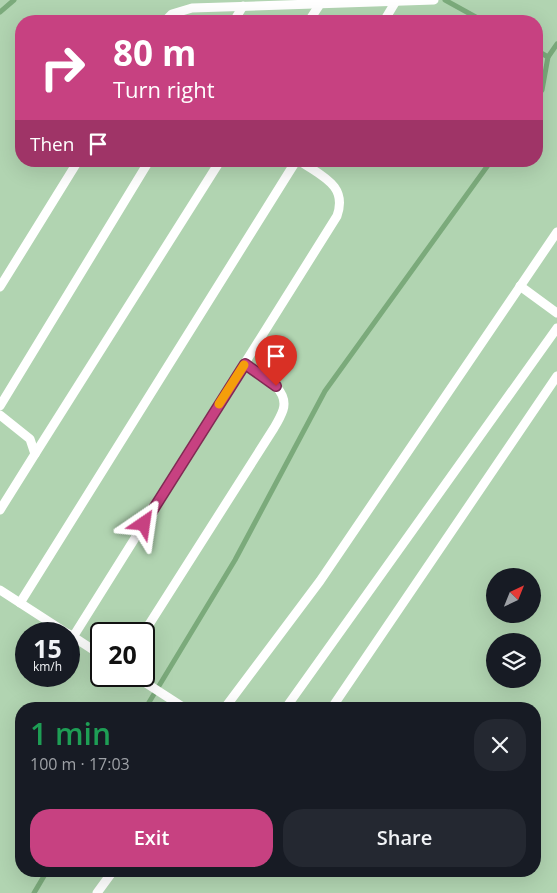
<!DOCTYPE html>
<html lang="en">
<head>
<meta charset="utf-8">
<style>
  body { margin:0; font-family:"Open Sans",sans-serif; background:#242831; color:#f1f3f6; height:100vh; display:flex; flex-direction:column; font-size:19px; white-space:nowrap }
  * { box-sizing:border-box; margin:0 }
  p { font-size:16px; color:#9ea1a6 }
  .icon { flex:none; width:28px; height:28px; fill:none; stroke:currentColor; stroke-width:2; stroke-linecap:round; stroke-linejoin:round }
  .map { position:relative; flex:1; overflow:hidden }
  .panel { position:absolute; left:15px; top:702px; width:526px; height:175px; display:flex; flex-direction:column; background:#171b24; border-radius:20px; box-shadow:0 5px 20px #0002 }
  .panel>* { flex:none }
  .hud { position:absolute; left:15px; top:15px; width:528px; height:152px; border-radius:20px; box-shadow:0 5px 20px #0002; background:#c74181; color:#fff; overflow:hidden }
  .needle { width:32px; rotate:43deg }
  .tools { position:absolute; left:486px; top:568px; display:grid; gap:10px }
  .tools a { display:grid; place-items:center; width:55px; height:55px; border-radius:50%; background:#171b24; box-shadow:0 5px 20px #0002; font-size:25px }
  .speed { position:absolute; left:15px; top:622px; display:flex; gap:10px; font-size:25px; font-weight:700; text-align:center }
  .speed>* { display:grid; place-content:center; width:65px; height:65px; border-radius:50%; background:#171b24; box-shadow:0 5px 20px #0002; line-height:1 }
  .speed small { font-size:12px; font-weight:400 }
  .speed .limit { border:2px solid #111; border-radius:8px; background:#fff; color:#111 }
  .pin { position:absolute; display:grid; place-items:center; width:42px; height:42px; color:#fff; margin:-51px -21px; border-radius:50% 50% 50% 0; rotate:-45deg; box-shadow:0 0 5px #0007 }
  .pin .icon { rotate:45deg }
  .me { position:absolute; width:55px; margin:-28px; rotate:32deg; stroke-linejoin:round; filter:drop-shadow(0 0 4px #0008) }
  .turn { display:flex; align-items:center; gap:18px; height:105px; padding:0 15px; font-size:22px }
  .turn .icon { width:65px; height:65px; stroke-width:2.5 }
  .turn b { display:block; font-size:35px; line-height:42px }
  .then { display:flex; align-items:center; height:48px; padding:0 15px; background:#0003; gap:10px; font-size:19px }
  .round { display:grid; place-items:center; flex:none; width:52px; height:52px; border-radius:20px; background:#242831 }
  .overview { display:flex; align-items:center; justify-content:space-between; height:85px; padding:0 15px }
  h1 { font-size:30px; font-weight:600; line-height:38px; color:#1e9e55 }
  .cta { display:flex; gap:10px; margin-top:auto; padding:10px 15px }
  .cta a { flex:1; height:58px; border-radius:20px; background:#c74181; color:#fff; font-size:20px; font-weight:600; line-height:58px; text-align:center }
  .cta a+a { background:#242831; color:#f1f3f6 }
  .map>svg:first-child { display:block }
  .green { fill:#b1d4b1; fill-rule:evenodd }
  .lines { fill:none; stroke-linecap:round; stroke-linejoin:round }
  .stream { stroke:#7baa7b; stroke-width:5 }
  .service { stroke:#fff; stroke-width:9 }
  .route-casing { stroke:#812a54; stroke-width:12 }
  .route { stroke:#c74181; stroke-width:9 }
  .slow { stroke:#f59e0b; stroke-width:9 }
</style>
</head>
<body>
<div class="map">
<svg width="557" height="893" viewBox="0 0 557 893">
  <rect width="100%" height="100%" fill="#dde6dd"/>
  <path class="green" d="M0 0H557V893H0ZM21 21H536V161H21ZM495 576H532V614H495ZM26 634H69V676H26ZM101 634H144V676H101ZM495 641H532V679H495ZM21 709H535V871H21Z"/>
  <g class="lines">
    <g class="stream">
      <polyline points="445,0 483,21"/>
      <polyline points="0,12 14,0"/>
      <polyline points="536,50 548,57"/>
      <polyline points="536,98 542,90 548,57 557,44"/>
      <polyline points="145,709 235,560 325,391 491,161"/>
      <polyline points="34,893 47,871"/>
    </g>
    <g class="service">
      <polyline points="165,21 172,14 192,8 434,0"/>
      <polyline points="234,21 243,6"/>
      <polyline points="309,21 320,4"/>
      <polyline points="384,21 396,1"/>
      <polyline points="520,286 557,313"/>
      <polyline points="0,287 78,161"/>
      <polyline points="0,406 149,161"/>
      <polyline points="0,415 30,439 35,454 0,510"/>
      <polyline points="35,454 220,161"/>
      <polyline points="0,590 68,634"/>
      <polyline points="20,603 296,161"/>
      <polyline points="69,634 101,655"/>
      <path d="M143 634 274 428C277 423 281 416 283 410 290 388 259 374 245 363"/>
      <path d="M73 637 337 216C348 185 321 176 300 161"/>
      <polyline points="135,676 186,709"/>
      <polyline points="224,709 320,581 557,232"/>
      <polyline points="285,709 557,328"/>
      <polyline points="331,709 557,376"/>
      <polyline points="97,893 113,871"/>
    </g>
  </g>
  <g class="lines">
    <g class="route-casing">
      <polyline id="route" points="144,524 245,364 276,386"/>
    </g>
    <use href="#route" class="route"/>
    <polyline class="slow" points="219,404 244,365"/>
  </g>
</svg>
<div class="tools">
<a><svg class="needle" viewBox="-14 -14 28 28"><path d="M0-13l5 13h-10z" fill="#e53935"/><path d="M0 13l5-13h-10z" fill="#9ea1a6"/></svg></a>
<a><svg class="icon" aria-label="layers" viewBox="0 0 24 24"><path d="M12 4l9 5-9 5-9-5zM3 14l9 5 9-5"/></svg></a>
</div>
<div class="speed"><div>15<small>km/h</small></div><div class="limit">20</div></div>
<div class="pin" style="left:276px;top:386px;background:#d93025"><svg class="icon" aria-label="arrive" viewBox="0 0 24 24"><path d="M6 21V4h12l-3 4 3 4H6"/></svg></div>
<svg class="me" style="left:144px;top:524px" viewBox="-20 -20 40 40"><path d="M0-17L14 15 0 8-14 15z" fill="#c74181" stroke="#fff" stroke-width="4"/></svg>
<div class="hud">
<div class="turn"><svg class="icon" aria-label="right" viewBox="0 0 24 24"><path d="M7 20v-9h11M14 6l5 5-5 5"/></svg><div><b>80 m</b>Turn right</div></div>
<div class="then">Then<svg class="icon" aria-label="arrive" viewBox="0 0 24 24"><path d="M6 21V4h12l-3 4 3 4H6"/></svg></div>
</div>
<section class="panel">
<div class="overview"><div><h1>1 min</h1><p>100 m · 17:03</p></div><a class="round"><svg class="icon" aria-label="close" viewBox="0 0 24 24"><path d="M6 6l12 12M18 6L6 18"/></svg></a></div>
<div class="cta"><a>Exit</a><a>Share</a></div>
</section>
</div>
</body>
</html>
